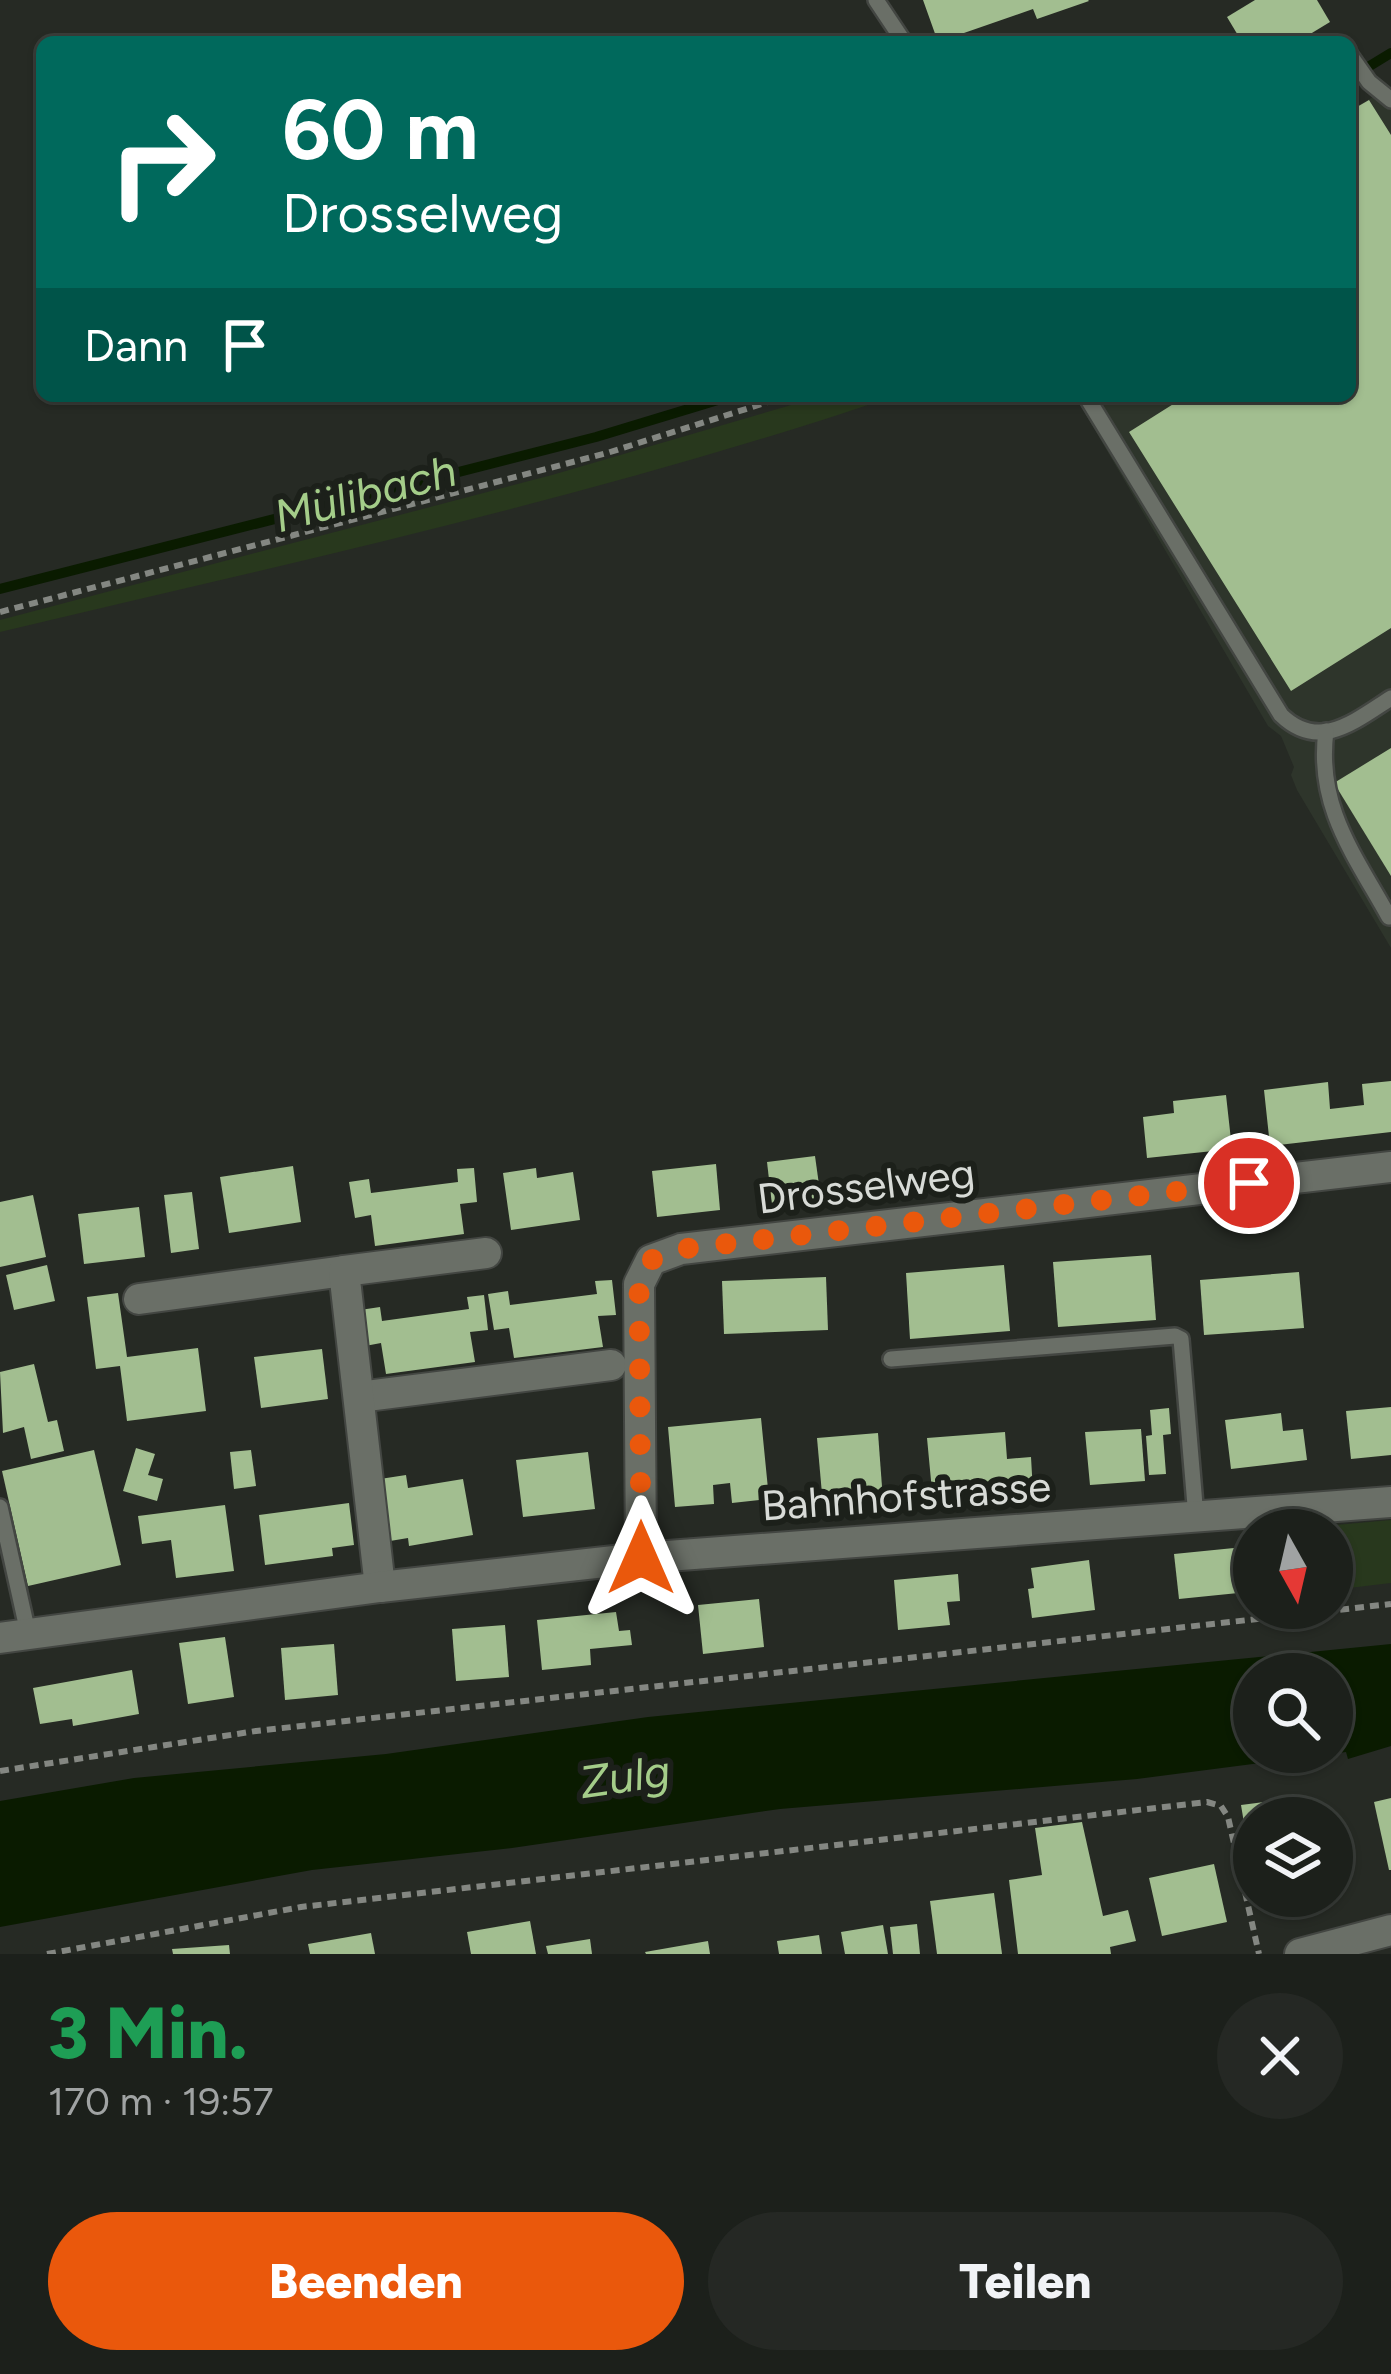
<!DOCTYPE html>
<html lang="de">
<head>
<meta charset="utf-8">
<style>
  body { margin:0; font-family:Figtree,sans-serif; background:#252824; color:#f1f3f6; height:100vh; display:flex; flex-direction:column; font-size:45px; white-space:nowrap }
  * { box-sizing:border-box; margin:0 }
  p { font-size:39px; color:#a0a3a3 }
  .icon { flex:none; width:66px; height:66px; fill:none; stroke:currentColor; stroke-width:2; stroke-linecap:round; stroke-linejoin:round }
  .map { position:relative; height:1954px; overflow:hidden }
  .drawer { display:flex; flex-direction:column; background:#1c201b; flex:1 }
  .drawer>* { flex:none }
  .top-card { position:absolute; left:36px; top:36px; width:1320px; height:366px; border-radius:18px; box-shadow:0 3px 9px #0004,0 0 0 3px #3a3e3a; background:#00695c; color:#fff; overflow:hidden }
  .needle { width:78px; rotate:172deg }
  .controls { position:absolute; left:1233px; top:1509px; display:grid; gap:24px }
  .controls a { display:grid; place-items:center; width:120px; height:120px; border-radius:50%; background:#1c201b; box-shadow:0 3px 9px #0004,0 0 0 3px #3a3e3a; font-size:60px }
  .pin { position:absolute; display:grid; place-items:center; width:102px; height:102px; color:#fff; margin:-51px; border:6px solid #fff; border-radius:50%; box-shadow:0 3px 12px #0007 }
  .me { position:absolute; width:132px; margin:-66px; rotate:0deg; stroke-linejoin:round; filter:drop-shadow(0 0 9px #0008) }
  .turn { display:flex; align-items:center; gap:42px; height:252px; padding:0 48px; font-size:54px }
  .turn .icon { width:156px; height:156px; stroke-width:2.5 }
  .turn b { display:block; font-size:84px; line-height:102px }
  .then { display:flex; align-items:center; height:114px; padding:0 48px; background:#0003; gap:24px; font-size:45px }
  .round { display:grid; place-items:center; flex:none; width:126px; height:126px; border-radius:63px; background:#252824 }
  .head { display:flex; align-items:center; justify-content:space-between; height:204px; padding:0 48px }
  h1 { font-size:72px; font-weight:800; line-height:90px; color:#1e9e55 }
  .action { display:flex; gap:24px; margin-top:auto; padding:24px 48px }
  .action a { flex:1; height:138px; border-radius:72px; background:#ea580c; color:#fff; font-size:48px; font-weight:800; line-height:138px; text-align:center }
  .action a+a { background:#252824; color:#f1f3f6 }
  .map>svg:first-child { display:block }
  .built { fill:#2e352b }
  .green { fill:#28381d }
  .water { fill:#0a1b00; fill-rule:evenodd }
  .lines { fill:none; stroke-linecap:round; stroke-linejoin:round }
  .stream { stroke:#0a1b00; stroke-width:10 }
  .building { fill:#a2be90 }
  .service-casing { stroke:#434642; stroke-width:20 }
  .minor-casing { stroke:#434642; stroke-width:34 }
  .tertiary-casing { stroke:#434642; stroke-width:34 }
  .path { stroke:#848782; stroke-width:6; stroke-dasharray:9 6; stroke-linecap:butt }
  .service { stroke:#6a6f67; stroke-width:15 }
  .minor { stroke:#6a6f67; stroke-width:30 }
  .tertiary { stroke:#6a6f67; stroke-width:30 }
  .route { stroke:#ea580c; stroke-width:21; stroke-dasharray:0 37.8 }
  .labels { text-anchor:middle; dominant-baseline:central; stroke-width:12; stroke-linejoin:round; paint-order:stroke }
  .street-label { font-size:42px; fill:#d8dbd7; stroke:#1c201a }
  .water-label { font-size:45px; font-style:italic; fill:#a4cd89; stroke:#1c201a }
</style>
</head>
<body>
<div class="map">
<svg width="1391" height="1954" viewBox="0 0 1391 1954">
  <rect width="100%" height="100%" fill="#262a24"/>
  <polygon class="built" points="1391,87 1391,948 1297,790 1291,775 1294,767 1281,736 1268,726 1075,396 1350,396 1350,110"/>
  <g class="green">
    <path d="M822 396H895C603 495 300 561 0 632V620L552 475Z"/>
    <polygon points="1391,1520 1391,1583 1332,1590 1332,1530 1303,1528"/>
  </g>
  <path class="water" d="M1391 1644V1746L1348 1759 1346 1752 1137 1779 780 1809 512 1848 312 1870 0 1927V1801L134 1778 386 1754 648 1717ZM1254 1674H1332V1752H1254Z"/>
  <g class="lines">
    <g class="stream">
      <polyline points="1350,78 1391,53"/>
      <polyline points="0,589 596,437 731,396"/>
    </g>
  </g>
  <g class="building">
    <polygon points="923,0 1088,0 1089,1 1037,19 1033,9 938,42"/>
    <polygon points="1255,0 1317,0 1330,22 1297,42 1242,42 1227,17"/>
    <polygon points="1369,100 1391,135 1391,628 1291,691 1129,432 1186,396 1350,396 1350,111"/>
    <polygon points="1391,748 1391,876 1334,783"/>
    <polygon points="1391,1081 1391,1132 1270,1146 1264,1090 1328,1082 1330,1109 1364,1105 1362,1084"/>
    <polygon points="1226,1095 1232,1149 1147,1158 1143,1117 1174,1113 1173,1101"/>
    <polygon points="815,1156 821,1199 772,1205 767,1162"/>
    <polygon points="716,1164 720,1210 657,1217 652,1171"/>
    <polygon points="293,1166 301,1222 229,1233 220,1177"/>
    <polygon points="474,1168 477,1202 460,1204 464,1234 375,1246 371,1215 355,1218 349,1182 369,1179 371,1193 458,1182 457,1169"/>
    <polygon points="536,1168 537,1178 573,1172 580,1220 511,1230 503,1173"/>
    <polygon points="192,1192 199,1249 171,1253 164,1195"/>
    <polygon points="33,1195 46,1257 0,1267 0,1202"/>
    <polygon points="139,1207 145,1257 84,1264 78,1214"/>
    <polygon points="1151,1255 1156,1320 1058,1327 1053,1262"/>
    <polygon points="47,1265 55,1301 14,1310 6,1275"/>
    <polygon points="1004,1265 1010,1331 910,1339 906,1273"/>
    <polygon points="1299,1272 1304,1328 1204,1335 1200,1280"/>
    <polygon points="826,1277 828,1330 724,1334 722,1281"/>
    <polygon points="612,1280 616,1315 598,1316 603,1347 514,1358 509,1328 494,1330 488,1294 508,1291 510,1305 597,1294 595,1281"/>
    <polygon points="118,1293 127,1357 198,1348 206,1411 127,1421 120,1366 96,1369 87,1297"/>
    <polygon points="484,1295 488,1330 470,1332 475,1362 386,1374 381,1343 365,1346 360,1310 380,1307 382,1321 469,1309 467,1297"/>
    <polygon points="322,1349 328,1399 261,1408 254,1357"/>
    <polygon points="34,1364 48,1422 57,1420 64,1451 31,1459 24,1427 3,1433 0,1372"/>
    <polygon points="1391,1407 1391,1455 1351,1459 1346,1411"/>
    <polygon points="1169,1408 1171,1434 1163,1435 1166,1474 1149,1475 1146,1436 1152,1435 1150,1410"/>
    <polygon points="1281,1413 1283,1431 1303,1429 1307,1460 1231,1469 1225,1420"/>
    <polygon points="761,1418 769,1499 732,1503 730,1483 713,1485 714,1504 675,1507 668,1427"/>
    <polygon points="1141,1429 1145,1481 1090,1485 1085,1432"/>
    <polygon points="1005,1432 1007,1459 1031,1457 1033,1492 997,1495 996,1485 932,1491 927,1438"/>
    <polygon points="878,1433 883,1500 823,1505 817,1438"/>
    <polygon points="136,1448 155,1454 148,1475 163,1479 157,1501 123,1491"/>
    <polygon points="94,1450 121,1565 28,1586 2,1471"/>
    <polygon points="251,1450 256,1486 234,1489 230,1452"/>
    <polygon points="588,1452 595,1509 523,1517 516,1460"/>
    <polygon points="406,1475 408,1488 463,1479 473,1535 409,1546 408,1538 390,1541 380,1479"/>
    <polygon points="349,1503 354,1545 332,1548 333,1556 265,1565 259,1515"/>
    <polygon points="225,1505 234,1571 176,1578 171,1540 142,1544 138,1516"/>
    <polygon points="1244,1547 1248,1592 1179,1599 1174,1554"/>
    <polygon points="1089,1560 1095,1610 1032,1618 1028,1589 1034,1588 1031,1568"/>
    <polygon points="958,1574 960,1601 947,1602 950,1625 898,1630 894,1580"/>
    <polygon points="759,1599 764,1647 703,1654 698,1605"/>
    <polygon points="616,1612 619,1631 630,1630 632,1645 590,1649 591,1665 542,1670 537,1620"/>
    <polygon points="505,1625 509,1677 456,1681 452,1629"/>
    <polygon points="225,1637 234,1697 188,1704 179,1643"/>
    <polygon points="334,1644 338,1695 285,1700 281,1648"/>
    <polygon points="132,1670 139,1714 73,1726 72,1719 40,1724 33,1688"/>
    <polygon points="1295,1798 1297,1818 1254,1818 1254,1834 1246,1835 1241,1805"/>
    <polygon points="1391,1798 1391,1870 1389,1870 1374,1802"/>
    <polygon points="1082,1822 1103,1916 1128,1910 1136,1941 1110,1947 1111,1954 1018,1954 1009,1880 1042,1875 1035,1828"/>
    <polygon points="1214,1864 1227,1922 1162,1936 1149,1878"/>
    <polygon points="994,1893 1002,1954 937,1954 930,1901"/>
    <polygon points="530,1921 536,1954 471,1954 467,1932"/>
    <polygon points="917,1924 920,1954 893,1954 890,1927"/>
    <polygon points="883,1925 888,1954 845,1954 841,1932"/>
    <polygon points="371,1933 375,1954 310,1954 308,1944"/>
    <polygon points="819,1935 822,1954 779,1954 777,1941"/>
    <polygon points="590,1939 592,1954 548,1954 546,1946"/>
    <polygon points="708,1941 710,1954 646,1954 645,1952"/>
    <polygon points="229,1945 230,1954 173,1954 172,1949"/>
  </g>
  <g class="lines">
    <g class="service-casing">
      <g id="service">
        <polyline points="876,0 904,42"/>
        <polyline points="1350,55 1369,82 1391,100"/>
        <path d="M1086 396 1281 715C1319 752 1355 721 1391 698"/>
        <path d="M1326 731C1316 806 1354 854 1389 917"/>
        <polyline points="891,1359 1175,1336 1181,1339 1196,1517"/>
        <polyline points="0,1507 28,1633"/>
      </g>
    </g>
    <g class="minor-casing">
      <g id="minor">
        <polyline points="139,1299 344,1271"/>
        <polyline points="359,1397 611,1365"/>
        <polyline points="641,1558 639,1284 651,1260 681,1249 1391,1167"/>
        <polyline points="380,1587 344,1271 486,1253"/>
        <polyline points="0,1638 380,1587 641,1558 1391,1502"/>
      </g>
    </g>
    <g class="tertiary-casing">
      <polyline id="tertiary" points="1300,1954 1391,1930"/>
    </g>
    <g class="path">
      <polyline points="0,612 607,453 787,396"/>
      <polyline points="0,1771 256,1731 1391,1604"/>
      <polyline points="47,1954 301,1907 1207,1802 1221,1806 1228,1817 1259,1954"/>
    </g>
    <use href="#service" class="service"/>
    <use href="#minor" class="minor"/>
    <use href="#tertiary" class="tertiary"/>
  </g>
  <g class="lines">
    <polyline class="route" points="641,1558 639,1284 651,1260 681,1249 1249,1183"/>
  </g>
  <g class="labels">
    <g class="street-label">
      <text transform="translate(866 1186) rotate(-7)">Drosselweg</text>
      <text transform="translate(906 1496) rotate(-4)">Bahnhofstrasse</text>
    </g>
    <g class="water-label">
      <text transform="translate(365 493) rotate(-15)">Mülibach</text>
      <text transform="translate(625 1776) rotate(-8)">Zulg</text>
    </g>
  </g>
</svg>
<div class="controls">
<a><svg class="needle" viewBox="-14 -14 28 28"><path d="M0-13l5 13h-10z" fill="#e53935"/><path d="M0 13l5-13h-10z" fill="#a0a3a3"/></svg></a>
<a><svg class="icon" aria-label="search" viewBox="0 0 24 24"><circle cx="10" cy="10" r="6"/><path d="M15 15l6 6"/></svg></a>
<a><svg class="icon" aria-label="layers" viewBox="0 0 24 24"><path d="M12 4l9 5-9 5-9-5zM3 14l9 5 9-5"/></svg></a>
</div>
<div class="pin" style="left:1249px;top:1183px;background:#d93025"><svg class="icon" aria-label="arrive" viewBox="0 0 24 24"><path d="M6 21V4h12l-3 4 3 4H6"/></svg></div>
<svg class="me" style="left:641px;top:1558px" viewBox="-20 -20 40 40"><path d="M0-17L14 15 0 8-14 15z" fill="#ea580c" stroke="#fff" stroke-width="4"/></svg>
<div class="top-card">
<div class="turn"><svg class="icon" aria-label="right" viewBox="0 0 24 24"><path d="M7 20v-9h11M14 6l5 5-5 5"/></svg><div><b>60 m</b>Drosselweg</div></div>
<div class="then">Dann<svg class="icon" aria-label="arrive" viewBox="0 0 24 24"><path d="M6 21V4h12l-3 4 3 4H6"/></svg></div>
</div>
</div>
<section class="drawer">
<div class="head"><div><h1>3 Min.</h1><p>170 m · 19:57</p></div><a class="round"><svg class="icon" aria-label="close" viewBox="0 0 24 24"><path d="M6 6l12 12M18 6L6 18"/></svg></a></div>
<div class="action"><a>Beenden</a><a>Teilen</a></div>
</section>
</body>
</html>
